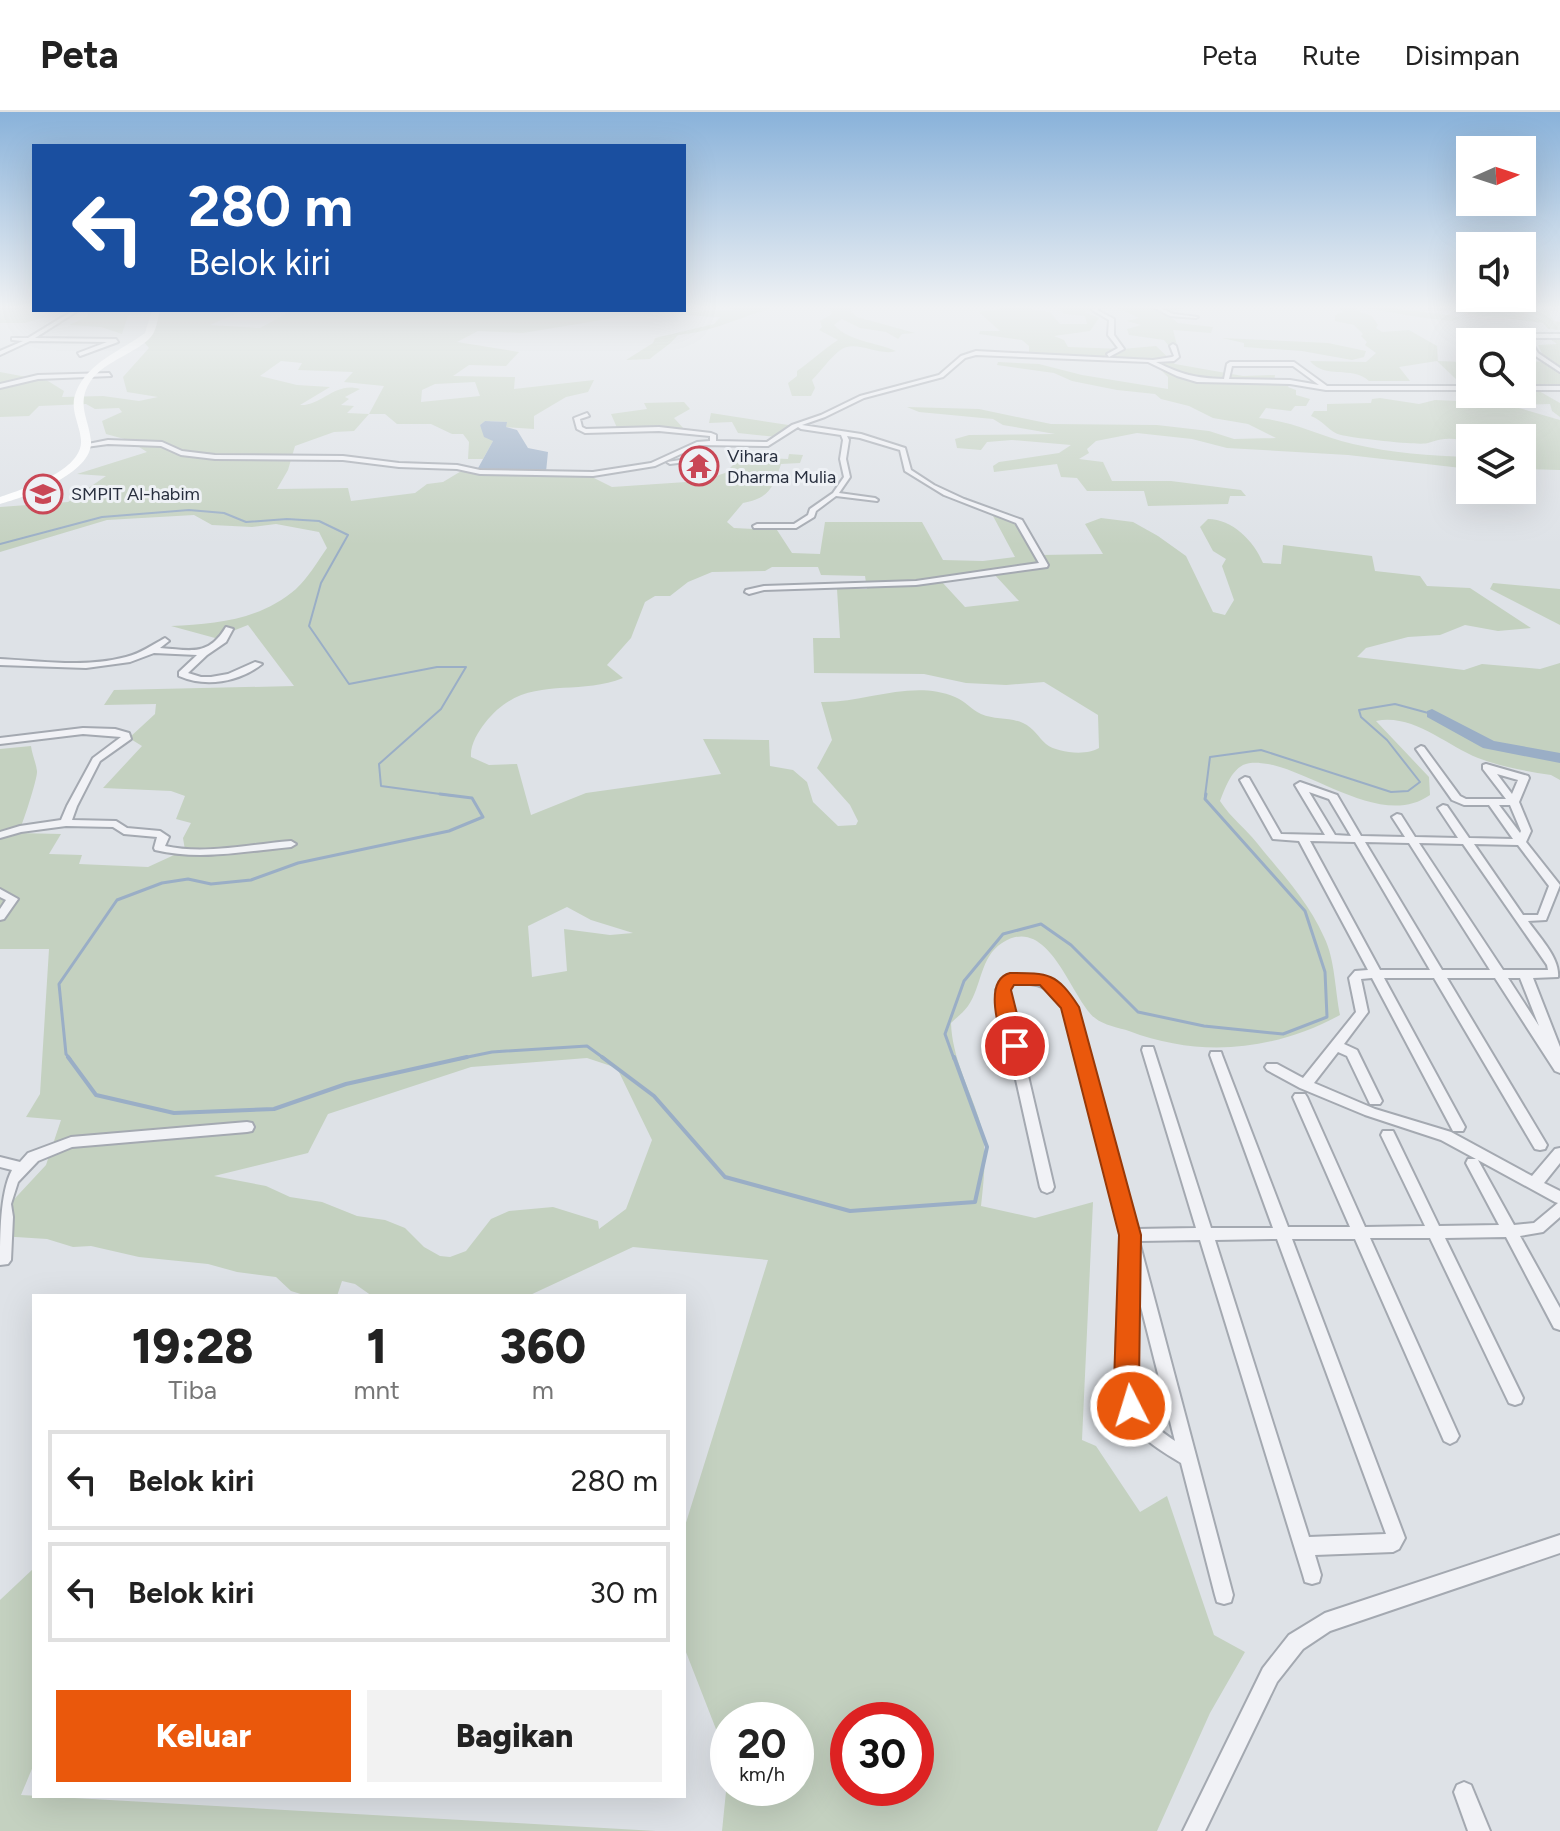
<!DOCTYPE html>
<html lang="id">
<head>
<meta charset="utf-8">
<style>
  body { margin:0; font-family:Figtree,sans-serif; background:#f2f2f2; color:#222; height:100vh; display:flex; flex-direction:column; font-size:30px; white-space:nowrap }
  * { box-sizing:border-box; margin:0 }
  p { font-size:26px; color:#767676 }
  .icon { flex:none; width:44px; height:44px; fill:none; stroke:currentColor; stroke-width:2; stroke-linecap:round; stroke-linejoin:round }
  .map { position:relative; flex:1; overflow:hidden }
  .drawer { position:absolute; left:32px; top:1182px; width:654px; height:504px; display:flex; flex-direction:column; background:#fff; border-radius:0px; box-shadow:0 8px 32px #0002 }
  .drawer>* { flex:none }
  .hud { position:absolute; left:32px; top:32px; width:654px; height:168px; border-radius:0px; box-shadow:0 8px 32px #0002; background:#1a4fa0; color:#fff; overflow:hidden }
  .needle { width:52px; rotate:87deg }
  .tools { position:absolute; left:1456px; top:24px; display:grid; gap:16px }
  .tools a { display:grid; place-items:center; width:80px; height:80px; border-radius:0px; background:#fff; box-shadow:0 8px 32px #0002; font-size:40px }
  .speed { position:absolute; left:710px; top:1590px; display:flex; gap:16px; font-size:40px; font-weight:700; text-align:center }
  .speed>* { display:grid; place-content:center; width:104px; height:104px; border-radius:50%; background:#fff; box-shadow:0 8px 32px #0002; line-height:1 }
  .speed small { font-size:20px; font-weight:400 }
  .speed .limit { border:12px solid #d22; background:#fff; color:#111 }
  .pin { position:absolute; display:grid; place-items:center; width:68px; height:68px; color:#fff; margin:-34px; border:4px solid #fff; border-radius:50%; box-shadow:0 2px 8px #0007 }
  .me { position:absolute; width:88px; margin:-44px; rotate:355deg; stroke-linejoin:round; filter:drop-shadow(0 0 6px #0008) }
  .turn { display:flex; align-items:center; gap:28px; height:168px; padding:0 24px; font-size:36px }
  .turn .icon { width:104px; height:104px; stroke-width:2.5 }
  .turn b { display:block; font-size:56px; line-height:68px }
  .eta { display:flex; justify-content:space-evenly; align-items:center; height:136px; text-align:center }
  .eta b { font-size:48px; font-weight:800; line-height:56px }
  .button { display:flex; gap:16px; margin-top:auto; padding:16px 24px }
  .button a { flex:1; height:92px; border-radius:0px; background:#ea580c; color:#fff; font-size:32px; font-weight:800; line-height:92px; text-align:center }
  .button a+a { background:#f2f2f2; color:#222 }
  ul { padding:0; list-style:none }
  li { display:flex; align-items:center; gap:24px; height:100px; margin:0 16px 12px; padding:0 8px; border:4px solid #e0e0e0; border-radius:0px }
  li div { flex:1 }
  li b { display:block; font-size:30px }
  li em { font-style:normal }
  header { display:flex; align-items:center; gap:48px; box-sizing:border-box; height:112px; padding:0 40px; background:#fff; border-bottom:2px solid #e0e0e0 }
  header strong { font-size:38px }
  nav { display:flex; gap:44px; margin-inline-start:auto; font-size:28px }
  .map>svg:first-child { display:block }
  .green { fill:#c4d1c0; fill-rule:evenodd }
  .water { fill:#9aaec6 }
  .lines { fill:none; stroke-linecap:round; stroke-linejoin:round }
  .stream-far2 { stroke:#9aaec6; stroke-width:2 }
  .stream-far1 { stroke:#9aaec6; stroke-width:3 }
  .stream { stroke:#9aaec6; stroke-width:4 }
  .river { fill:#9aaec6; fill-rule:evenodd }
  .street-casing { stroke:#a4a9b1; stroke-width:4 }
  .street { fill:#f1f2f6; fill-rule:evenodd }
  .secondary { fill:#fff; fill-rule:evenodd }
  .route { fill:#ea580c; stroke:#983908; stroke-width:2 }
  .labels { text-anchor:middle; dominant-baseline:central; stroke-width:6; stroke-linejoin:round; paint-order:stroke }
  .far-poi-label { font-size:18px; fill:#282f3e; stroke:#eef1f5; text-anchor:start }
</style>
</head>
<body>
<header>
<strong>Peta</strong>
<nav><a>Peta</a><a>Rute</a><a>Disimpan</a></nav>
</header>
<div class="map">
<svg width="1560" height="1719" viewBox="0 0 1560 1719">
  <rect width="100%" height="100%" fill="#dee2e7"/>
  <g class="green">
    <polygon points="0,193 34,193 34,198 45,198 40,202 45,205 25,211 0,211"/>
    <path d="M684 193H706H695L691 200 733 198 730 193H782C746 202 715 220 678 223 669 234 660 238 650 247L626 248 653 231 655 226 714 212 720 205C689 204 635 197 608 207L523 221 478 219 457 230 519 240 506 254 469 253 453 264 515 265 514 277 594 268 588 280 566 285 534 304V317L506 315V310L485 309 480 313 493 329 483 347H468L469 330 463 322H452L431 312H397L385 302H369L354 319 334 320 295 334 288 358 277 377 348 376 351 389 415 381 427 372 443 370 463 358 588 363 612 375 701 369 725 361 735 351H763L767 346 788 347 789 342 803 343 800 351 781 352C774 375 768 387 743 391L727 410 734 416 777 418 792 441 820 442 825 410H922L943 448 983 449 1015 445 993 404 1017 409 1040 443 1103 442 1085 412 1101 406 1133 410 1158 424 1186 444 1213 500 1225 503 1234 488 1222 454 1226 447 1213 439 1200 415 1208 407C1232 407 1254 429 1263 451L1281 452 1283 433 1372 444 1375 459 1420 464 1427 474 1470 476 1531 516 1498 519 1465 513 1440 523 1408 525 1366 536 1357 545 1464 558 1482 552 1540 557 1560 551V668L1551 663C1526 659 1502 655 1478 646 1446 633 1412 601 1376 609L1429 665 1430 683C1385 715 1321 665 1273 653 1263 651 1252 649 1243 653 1230 660 1225 677 1220 689 1231 706 1245 716 1257 731 1281 761 1308 789 1324 825 1335 847 1335 879 1340 903 1274 939 1200 946 1129 919 1120 916 1103 913 1095 906 1071 887 1049 800 1002 831 980 845 982 874 968 894 963 901 956 906 951 911 952 945 969 975 979 1007 988 1035 984 1066 981 1094L1035 1106 1093 1090 1082 1328 1096 1334 1140 1400 1167 1384 1214 1523 1245 1540 1210 1601 1157 1719H722L728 1660V1676H796V1608H728V1648L684 1535V1417L768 1148 633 1135 528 1184H372L355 1172 342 1169 337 1184H307L291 1179 276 1165 237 1160 208 1152 139 1145 91 1134 73 1135 47 1127 0 1124V1098L5 1097 46 1053 61 1008 26 1005 40 982 49 837H0V637L31 634C32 642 36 651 37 659 38 665 22 715 18 721L61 722 49 742 82 743 79 752 148 755 185 738 183 726 191 711 176 707 185 684 171 679 103 676 142 634 129 626 155 602 156 592 104 593 114 578 294 574 248 513 215 526 171 514C216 512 260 508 296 477 308 466 318 449 327 436L319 420 276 412 252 415 212 413 194 403 107 408 0 440V395L68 390 106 364 77 362 147 340 128 328 106 322 102 309 122 300 119 296 95 297 86 292 39 294 29 304 0 305V260L48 269 64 279 62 285 103 284 139 289 158 285 127 280 123 265 149 236 144 230 154 202 128 203 122 222 101 215 69 213 87 205 88 201 75 200 77 198H244L210 213 260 216 293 198H684ZM281 249 302 251 298 258 353 260 344 270 384 274 369 302 347 301 354 294 341 293 349 287 345 285 360 277C335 269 322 294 300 293L330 275 297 273 260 264ZM475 270 480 284 421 290 422 278 435 272ZM772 455H818L821 463 865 464 867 477H837L840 526H813L814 561 924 562 966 571 1006 573 1044 570 1098 603 1099 636C1087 644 1057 641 1046 632 1038 625 1034 616 1023 611 1010 605 995 608 981 602 972 598 965 589 955 585 912 567 866 591 821 590L832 628 817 656 850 693 858 709 856 713 838 714 813 690 807 670 793 658 770 654 769 628 703 627 721 662 586 681 531 703 517 652 489 653 471 645C470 633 478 620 485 611 524 560 574 586 623 566L607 553 631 526 645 490 655 484H670L688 470 712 460 765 459ZM993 461 1019 489 965 495 942 470ZM567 795 591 808 633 821 610 823 564 817 567 859 532 865 528 814ZM587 946 617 956 652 1028 626 1097 599 1117 598 1109 553 1095 509 1099 491 1107 466 1139 450 1145 440 1144 424 1135 405 1116 385 1108 357 1104 322 1090 290 1085 266 1074 214 1064 308 1041 328 1002 471 955ZM848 1608H916V1676H848Z"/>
    <path d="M823 193H850L851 200 857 205 915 221 902 222 898 227 886 220 860 216 842 207 834 213C850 230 876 230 896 239 878 245 855 226 839 239 829 247 821 259 812 268L815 276 811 284H792L788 271 797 264V259C813 248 821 239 838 228L819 218 822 215 820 209 832 202 829 195Z"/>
    <path d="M1005 193H1025V196L1050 200 1060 212H1087L1085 204 1064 202 1058 193H1202L1164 200 1178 211 1213 215 1211 221 1173 218 1177 233H1168L1164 228 1129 223 1127 217 1141 213 1127 209 1139 206 1116 195 1085 200 1099 206 1090 219 1054 224 1064 228 1068 235 1122 237 1156 234 1175 252 1243 264 1275 263 1274 270H1291L1288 275 1296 278V283L1310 287 1306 294H1295L1291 299 1266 296 1259 306C1293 309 1320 324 1353 332 1391 341 1431 344 1470 345V357L1348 343 1227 336 1192 327 1137 321 1096 329 1087 337 1089 341 1079 347 1103 350 1112 369H1171L1241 378 1246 384H1230L1228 392 1148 394 1144 379H1087L1077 366 1061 365 1057 352 994 360 993 354 999 350 1059 341 1071 333 1012 328 987 330 981 338 957 336 955 327 969 323 1055 322 1003 313 993 307 919 300 907 295 979 297 1051 312 1157 313 1209 319 1234 327 1276 326 1248 312 1213 306 1189 294 1161 287 1155 282 1117 278 1072 269 1054 261 997 253 998 250 1039 252 1082 263 1168 277V265L1152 249 1029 243V234L1022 228 979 222 980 219H1000L979 200 1006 196Z"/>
    <path d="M1336 193H1368L1456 204 1460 207C1447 213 1379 197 1358 195L1357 199 1372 204 1378 213 1376 216 1382 220 1409 218 1437 234 1438 249 1464 250 1463 243H1470V253L1464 256 1470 262V270H1459L1437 249 1399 255 1410 269H1369C1351 253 1326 268 1310 249L1366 250 1376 241 1365 233 1367 230 1361 224 1363 222 1354 213 1335 209V203L1343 200Z"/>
    <polygon points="1417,193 1518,193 1521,196 1546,197 1554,209 1560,210 1560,218 1548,217 1543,211 1418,195"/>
    <polygon points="1547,225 1560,225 1560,278 1539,279 1560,291 1560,305 1552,299 1550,292 1520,293 1502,284 1522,282 1522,264 1532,263 1530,259 1522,258 1522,249 1546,250 1538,233 1557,232"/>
    <polygon points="1222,226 1328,231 1366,239 1364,245 1352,248 1302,239 1244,235 1244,231"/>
    <path d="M1380 286 1419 292 1435 288 1502 291 1560 308V358L1522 357V326H1470V331C1454 325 1443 326 1428 331 1421 334 1353 326 1341 323 1330 321 1323 308 1311 304L1314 299H1327V292L1371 291 1372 287Z"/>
    <polygon points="684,290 690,297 674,306 684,317 679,320 654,316 618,318 611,302 647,297 644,291"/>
    <polygon points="711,301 795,314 777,325 738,321 732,310 709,311"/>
    <polygon points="1493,471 1560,477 1560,513 1490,477"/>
    <polygon points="34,1456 34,1652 21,1683 656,1719 0,1719 0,1488"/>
  </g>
  <polygon class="water" points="485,309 507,310 506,315 517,318 528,336 548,340 546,360 477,358 493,329 484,325 480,313"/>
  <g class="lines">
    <g class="stream-far2">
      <polyline points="0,432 102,405 189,398 224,401 246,410 287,407 319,409 348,423 321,471 309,514 349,572 437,555 466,555 441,597 379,652 381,674 455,684"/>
      <polyline points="1205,684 1210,645 1261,638 1391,680 1408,679 1420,670 1387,628 1361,605 1359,598 1395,592 1432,602"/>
    </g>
    <g class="stream-far1">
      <polyline points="70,947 66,942 59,872 117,788 162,771 188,767 211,772 251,768 298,751 449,719 483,705 472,686 440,682"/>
      <polyline points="458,947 492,940 587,934 605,947"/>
      <polyline points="954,947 945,922 964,869 1003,822 1041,812 1071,833 1138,900 1204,914 1283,922 1327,905 1325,860 1305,799 1205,687 1206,682"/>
    </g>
    <g class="stream">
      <polyline points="68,945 96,983 174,1001 274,997 346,972 467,945"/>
      <polyline points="602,945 654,984 725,1065 850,1099 975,1090 987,1035 954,945"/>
    </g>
    <polygon class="river" points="1432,597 1494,629 1560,641 1560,651 1483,636 1427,605 1427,599"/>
    <g class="street-casing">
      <g id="street">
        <polygon points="1099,193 1103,193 1097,198 1114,207 1114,223 1124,237 1109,245 1107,242 1118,236 1108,223 1109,208 1092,198"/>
        <polygon points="1149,193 1154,193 1173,202 1198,205 1196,206 1170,204"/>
        <polygon points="74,198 79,198 35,226 116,227 118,230 80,244 78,241 107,230 30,229 0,243 0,239 23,229 12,228 12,226 28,226"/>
        <polygon points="1526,222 1560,222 1560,226 1529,226 1538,241 1560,256 1560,260 1534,243 1523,224"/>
        <path d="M1173 232 1176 234 1179 245 1174 249 1156 250C1183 263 1194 266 1224 267L1227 252 1230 250H1294L1327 274H1470V278H1326L1290 272 1197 270 1177 264 1148 250 976 243 965 246 943 265 864 286 825 305 802 313 861 322 905 336 911 358 934 373 964 387 1022 408 1048 453 1047 455 916 473 764 478 749 482 745 480 746 478 764 474 916 469 1039 451 1016 411 944 383 905 359 900 338 860 326 847 324 849 328 846 347 850 365 839 381 875 386 878 388 877 389 836 384 816 399 814 405 796 416H754L753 414 757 412H794L808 403 810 397 833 381 844 365 840 347 843 328 841 323 801 317 798 315 768 334 700 333 655 354 593 364 480 362 457 357 399 355 343 348 215 347 181 343 161 334 108 332 86 335 83 333 108 328 162 330 182 339 215 343 343 344 399 351 457 353 480 358 593 360 651 351 697 330 710 329V324L659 319 585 321 577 317 574 306 587 301 589 304 580 307 582 315 586 317 659 315 711 321 716 323V329L767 330 792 313 821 303 860 284 939 263 961 244 976 239 1153 248 1172 245 1174 244 1170 234ZM1232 254H1293L1319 273 1290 268 1229 267Z"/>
        <polygon points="109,261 111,264 38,267 0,276 0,272 38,263"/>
        <rect x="1522" y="274" width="38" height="4"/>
        <polygon points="707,344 709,345 709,347 670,352 667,350"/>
        <path d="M226 515 233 517 226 530 207 543 188 561 201 565H211L228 562 255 550 262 552C239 570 206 576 179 564V560L197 543 154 541 130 550 86 556 0 553V547C41 549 85 556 126 545 140 542 152 533 165 526L169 529 160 536C191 538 208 545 226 515Z"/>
        <path d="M83 616 115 617 129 621 131 627 100 649 77 694 72 708 116 709 127 716 160 719 169 725 165 734C205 743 251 732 291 729L296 732 291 735C246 739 200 749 155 738L154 736 157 725 124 722 113 715 66 714 21 720 0 726V720L20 714 61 708 67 694 93 646 121 625 83 622 0 632V626Z"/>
        <path d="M1421 634 1424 635 1460 684 1466 687H1506L1483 657V653L1486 652 1528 664 1529 666 1519 690 1531 719 1526 730 1560 773 1546 808 1528 809C1539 825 1560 846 1558 865L1533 866 1560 935V961L1555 959 1495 866H1447L1547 1033 1545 1037 1540 1038 1535 1037 1434 866H1384L1465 1015 1463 1019H1453L1372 866 1361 867 1368 900 1344 932 1357 938 1382 989 1380 992H1370L1347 944 1338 940 1314 971 1375 997 1451 1020 1532 1064 1555 1037 1560 1036V1051L1544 1071 1560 1079V1105L1543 1120 1520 1124 1560 1196V1218L1554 1216 1506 1125 1445 1126 1523 1286 1521 1291 1515 1293 1509 1291 1430 1126H1370L1459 1324 1456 1329 1450 1332 1444 1329 1355 1127H1292L1405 1426 1399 1437 1393 1440 1315 1443 1321 1463 1319 1470 1312 1472 1305 1470 1303 1463 1200 1128 1139 1129 1233 1483 1231 1490 1224 1492 1217 1490 1215 1483 1181 1351C1163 1340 1144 1329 1132 1312 1106 1274 1120 1184 1122 1139L1125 1135 1064 896C1047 874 1041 871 1013 871L1008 878 1054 1075 1052 1079 1047 1081 1042 1079 1040 1075 996 878 1006 864C1039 859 1057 868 1076 895L1136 1117 1196 1116 1142 938 1143 935H1153L1154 938 1211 1116H1273L1210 943 1211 940H1221L1222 943 1288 1115H1350L1293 985 1295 982H1305L1307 985 1365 1115 1425 1114 1381 1023 1383 1019H1393L1395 1023 1439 1114 1499 1113 1466 1051 1468 1047H1476L1441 1028 1365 1003 1300 976 1267 958 1265 955 1267 952H1277L1303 966 1356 900 1349 866 1355 859 1368 858 1299 729 1273 727 1240 668 1245 665 1249 666 1281 722 1325 723 1295 673 1300 670 1337 683 1361 724 1405 725 1392 705 1397 702 1401 703 1415 725 1458 726 1438 696 1443 693 1447 694 1469 726 1513 727 1489 693H1464L1452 688 1416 637ZM1497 662 1518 668 1512 682ZM1309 680 1329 687 1351 724 1335 723ZM1499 693H1510L1521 719 1520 721ZM1310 729 1355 730 1430 858H1380ZM1365 730 1409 731 1490 858H1442ZM1419 731 1463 732 1547 853 1548 858H1503ZM1474 732 1518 733 1549 774 1538 803H1523ZM1508 866H1520L1539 914ZM1478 1048 1555 1090 1558 1091 1534 1111 1514 1113ZM1277 1127 1386 1422 1309 1425 1215 1128ZM1136 1175 1175 1329C1163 1321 1151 1312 1143 1299 1127 1274 1134 1205 1136 1175Z"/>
        <polygon points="0,777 18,787 4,807 0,808 0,797 6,788 0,785"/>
        <path d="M247 1010 252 1011 254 1015 252 1019 247 1020 72 1035 38 1049 18 1070 11 1092 13 1105 11 1148 8 1152 0 1153C0 1125 0 1080 12 1058L0 1055V1045L20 1050 28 1041 71 1025Z"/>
        <polygon points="1560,1423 1560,1441 1330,1519 1303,1537 1277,1570 1205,1719 1183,1719 1263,1556 1289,1523 1325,1501"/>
        <polygon points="1464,1670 1471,1673 1490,1719 1468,1719 1454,1680 1457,1673"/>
      </g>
    </g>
    <use href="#street" class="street"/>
    <path class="secondary" d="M152 198H160C158 205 157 215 153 222 143 239 104 248 90 270 76 292 89 307 91 329 93 362 25 385 0 392V385C23 377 83 359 81 328 80 312 69 297 76 280 88 250 121 239 145 221Z"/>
  </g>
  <linearGradient id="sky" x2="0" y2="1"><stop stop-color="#89b2da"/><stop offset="0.45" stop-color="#f0f2f4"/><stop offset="1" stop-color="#f0f2f4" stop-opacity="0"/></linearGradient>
  <rect width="1560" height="433" fill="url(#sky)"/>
  <path class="route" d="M1010 861C1049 861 1057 861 1079 895L1141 1123 1139 1271 1143 1294 1140 1302 1131 1306 1122 1302 1114 1271 1119 1123 1061 896 1040 873H1014L1011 878 1025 934 1022 939H1008C998 920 983 868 1010 861Z"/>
  <defs>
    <g id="temple-ring" transform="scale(2)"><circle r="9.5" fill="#eef1f5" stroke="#c94756" stroke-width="1.5"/><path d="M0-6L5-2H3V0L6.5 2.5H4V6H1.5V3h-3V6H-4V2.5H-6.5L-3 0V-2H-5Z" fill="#c94756"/></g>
    <g id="school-ring" transform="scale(2)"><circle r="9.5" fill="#eef1f5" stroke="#c94756" stroke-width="1.5"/><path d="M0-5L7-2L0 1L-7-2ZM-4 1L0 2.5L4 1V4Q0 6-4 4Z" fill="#c94756"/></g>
  </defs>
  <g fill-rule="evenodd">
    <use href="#temple-ring" x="699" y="354"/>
    <use href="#school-ring" x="43" y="382"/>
  </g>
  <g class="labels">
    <g class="far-poi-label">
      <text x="727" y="344">Vihara<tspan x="727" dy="21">Dharma Mulia</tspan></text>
      <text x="71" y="382">SMPIT Al-habim</text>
    </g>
  </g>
</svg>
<div class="tools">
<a><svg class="needle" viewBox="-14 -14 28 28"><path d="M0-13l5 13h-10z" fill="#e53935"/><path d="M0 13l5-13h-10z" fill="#767676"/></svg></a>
<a><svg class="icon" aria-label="sound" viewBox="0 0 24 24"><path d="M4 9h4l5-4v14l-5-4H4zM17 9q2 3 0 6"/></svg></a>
<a><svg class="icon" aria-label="search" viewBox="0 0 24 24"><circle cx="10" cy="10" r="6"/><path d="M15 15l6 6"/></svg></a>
<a><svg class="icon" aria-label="layers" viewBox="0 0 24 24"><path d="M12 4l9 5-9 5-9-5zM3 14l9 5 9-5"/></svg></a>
</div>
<div class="speed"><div>20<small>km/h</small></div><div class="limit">30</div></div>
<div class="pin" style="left:1015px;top:934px;background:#d93025"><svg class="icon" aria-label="arrive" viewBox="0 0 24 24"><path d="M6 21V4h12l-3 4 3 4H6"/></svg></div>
<svg class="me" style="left:1131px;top:1294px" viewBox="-20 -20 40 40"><circle r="17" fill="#ea580c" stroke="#fff" stroke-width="3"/><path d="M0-11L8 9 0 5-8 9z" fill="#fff"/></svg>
<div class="hud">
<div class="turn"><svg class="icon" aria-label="left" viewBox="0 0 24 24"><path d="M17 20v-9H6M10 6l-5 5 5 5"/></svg><div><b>280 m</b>Belok kiri</div></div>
</div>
<section class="drawer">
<div class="eta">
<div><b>19:28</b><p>Tiba</p></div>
<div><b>1</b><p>mnt</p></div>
<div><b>360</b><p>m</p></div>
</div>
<ul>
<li><svg class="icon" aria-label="left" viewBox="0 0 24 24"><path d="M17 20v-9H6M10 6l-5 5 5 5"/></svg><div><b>Belok kiri</b></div><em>280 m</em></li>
<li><svg class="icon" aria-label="left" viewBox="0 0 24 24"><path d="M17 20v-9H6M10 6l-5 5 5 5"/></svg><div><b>Belok kiri</b></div><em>30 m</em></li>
</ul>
<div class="button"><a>Keluar</a><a>Bagikan</a></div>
</section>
</div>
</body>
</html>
